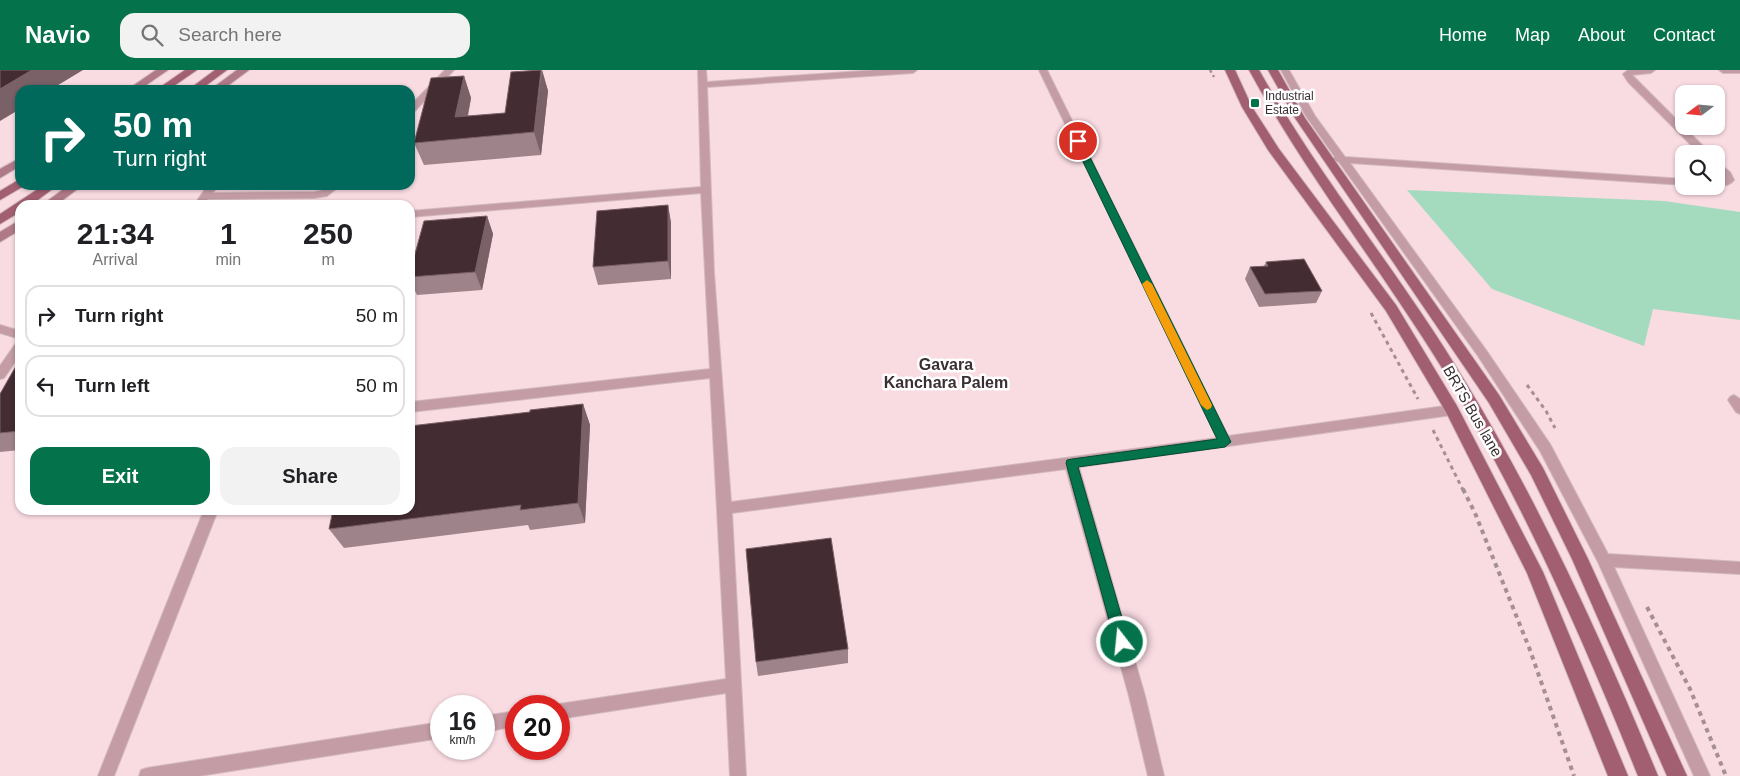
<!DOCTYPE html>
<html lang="en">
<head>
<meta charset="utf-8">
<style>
  body { margin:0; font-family:Arial,sans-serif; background:#f2f2f2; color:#202124; height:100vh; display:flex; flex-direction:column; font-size:19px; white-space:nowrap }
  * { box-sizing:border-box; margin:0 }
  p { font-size:16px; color:#757577 }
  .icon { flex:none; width:28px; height:28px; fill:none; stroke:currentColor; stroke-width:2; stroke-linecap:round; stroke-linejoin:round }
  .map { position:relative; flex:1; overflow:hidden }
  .panel { position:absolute; left:15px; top:130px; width:400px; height:315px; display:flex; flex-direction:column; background:#fff; border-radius:15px; box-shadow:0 1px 4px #0004 }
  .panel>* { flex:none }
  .hud { position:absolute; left:15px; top:15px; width:400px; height:105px; border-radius:15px; box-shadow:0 1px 4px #0004; background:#00695c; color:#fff; overflow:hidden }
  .needle { width:32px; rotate:254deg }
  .fabs { position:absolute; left:1675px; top:15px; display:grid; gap:10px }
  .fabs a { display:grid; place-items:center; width:50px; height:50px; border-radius:10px; background:#fff; box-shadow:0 1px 4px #0004; font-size:25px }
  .speed { position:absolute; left:430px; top:625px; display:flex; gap:10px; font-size:25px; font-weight:700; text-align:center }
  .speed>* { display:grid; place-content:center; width:65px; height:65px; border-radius:50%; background:#fff; box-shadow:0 1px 4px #0004; line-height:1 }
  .speed small { font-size:12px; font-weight:400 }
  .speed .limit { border:8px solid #d22; background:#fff; color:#111 }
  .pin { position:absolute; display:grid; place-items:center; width:42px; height:42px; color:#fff; margin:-21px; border:2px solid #fff; border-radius:50%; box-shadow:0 1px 5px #0007 }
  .me { position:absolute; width:55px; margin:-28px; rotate:344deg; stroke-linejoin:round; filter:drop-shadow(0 0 4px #0008) }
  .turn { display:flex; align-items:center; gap:18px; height:105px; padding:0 15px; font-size:22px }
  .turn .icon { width:65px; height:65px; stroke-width:2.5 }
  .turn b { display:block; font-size:35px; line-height:42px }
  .eta { display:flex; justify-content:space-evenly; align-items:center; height:85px; text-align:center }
  .eta b { font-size:30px; font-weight:600; line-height:35px }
  .primary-button { display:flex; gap:10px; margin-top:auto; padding:10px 15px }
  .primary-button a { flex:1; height:58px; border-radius:15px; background:#04734c; color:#fff; font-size:20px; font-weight:600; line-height:58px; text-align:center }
  .primary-button a+a { background:#f2f2f2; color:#202124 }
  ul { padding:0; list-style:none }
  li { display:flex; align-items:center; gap:15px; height:62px; margin:0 10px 8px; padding:0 5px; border:2px solid #e0e0e0; border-radius:15px }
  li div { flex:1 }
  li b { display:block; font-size:19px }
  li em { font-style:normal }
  header { display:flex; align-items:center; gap:30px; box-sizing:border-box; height:70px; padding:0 25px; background:#04734c; color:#fff }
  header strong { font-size:24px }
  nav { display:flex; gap:28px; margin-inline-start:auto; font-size:18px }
  .search { width:350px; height:45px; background:#f2f2f2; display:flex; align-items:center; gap:12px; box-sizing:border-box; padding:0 18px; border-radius:15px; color:#757577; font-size:19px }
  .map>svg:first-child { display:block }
  .green { fill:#a4dbbe }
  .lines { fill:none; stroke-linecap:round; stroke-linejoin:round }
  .lane-casing { stroke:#d3b9bf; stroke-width:2 }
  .secondary-casing { stroke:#d3b9bf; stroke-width:2 }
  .primary-casing { stroke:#d3b9bf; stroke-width:2 }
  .path-far2 { stroke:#a48f94; stroke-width:2.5; stroke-dasharray:3 3; stroke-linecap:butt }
  .path-far1 { stroke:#a48f94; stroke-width:3; stroke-dasharray:4 4; stroke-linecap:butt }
  .path { stroke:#a48f94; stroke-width:4; stroke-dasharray:4.5 4.5; stroke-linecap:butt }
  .lane { fill:#c39ca5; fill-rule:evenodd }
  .secondary { fill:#b07987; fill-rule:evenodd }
  .primary { fill:#a15f71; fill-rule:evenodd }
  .wall { fill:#9e848a }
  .shaded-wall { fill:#7a6067 }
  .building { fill:#432c32; stroke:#7a6067 }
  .route { fill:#04734c; stroke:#034b31 }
  .slow { fill:#f59e0b }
  .poi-dot { fill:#04734c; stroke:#fff; stroke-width:2 }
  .labels { text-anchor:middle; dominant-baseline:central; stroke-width:5; stroke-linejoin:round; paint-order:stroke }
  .far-poi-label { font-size:12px; fill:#3a2f32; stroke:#fff; text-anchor:start }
  .street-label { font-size:15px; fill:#3a2f32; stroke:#fff }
  .neighbourhood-label { font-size:16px; font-weight:bold; fill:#3a2f32; stroke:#fff }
</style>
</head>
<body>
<header>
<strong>Navio</strong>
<div class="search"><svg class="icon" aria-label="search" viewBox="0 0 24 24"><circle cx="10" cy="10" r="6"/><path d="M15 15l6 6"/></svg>Search here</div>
<nav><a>Home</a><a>Map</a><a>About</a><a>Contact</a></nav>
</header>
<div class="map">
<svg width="1740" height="706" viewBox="0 0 1740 706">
  <rect width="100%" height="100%" fill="#f9dbe2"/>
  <polygon class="green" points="1407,120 1664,131 1740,142 1740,250 1653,239 1644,276 1492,219"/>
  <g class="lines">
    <g class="lane-casing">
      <g id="lane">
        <polygon points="445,0 454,0 413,43 410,44 410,36"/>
        <polygon points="698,0 706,0 707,12 876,0 917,0 913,3 707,17 714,203 731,432 1217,368 1039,0 1047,0 1228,366 1452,335 1456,337 1458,340 1456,343 1452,345 1079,397 1145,626 1164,706 1148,706 1129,626 1066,399 732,443 746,706 730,706 726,623 559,649 559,636 555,636 559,634 726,609 710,308 410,342 410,332 710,299 701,123 410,147 410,141 701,117"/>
        <polygon points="1281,0 1289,0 1315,46 1345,87 1684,109 1684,115 1350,93 1486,280 1550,374 1608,484 1740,492 1740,504 1614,497 1710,706 1694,706 1598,492 1540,381 1478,286 1339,92 1332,89 1335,87 1306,46"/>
        <polygon points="1628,0 1655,0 1651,3 1632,5 1711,84 1700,84 1628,12 1623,4"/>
        <polygon points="1719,0 1740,0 1740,3 1723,3"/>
        <path d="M1716 91 1730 102 1734 110C1729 116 1723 116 1716 116V110L1724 109 1716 99Z"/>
        <path d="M208 115H218L213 123 314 122C326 121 326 115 341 115L327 126 314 128 208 129 204 135H194Z"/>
        <polygon points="0,255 20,261 20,269 0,263"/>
        <polygon points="20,272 20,285 4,308 0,309 0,296 16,273"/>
        <polygon points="1734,325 1740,329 1740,344 1736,342 1728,330 1730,327"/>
        <polygon points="204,440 218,440 114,706 98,706"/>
        <polygon points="516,641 516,656 484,662 484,646"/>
        <polygon points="441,652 441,668 199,706 139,706 141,700 147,698"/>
      </g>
    </g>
    <g class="secondary-casing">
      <g id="secondary">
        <polygon points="156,0 168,0 139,20 127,20"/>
        <polygon points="237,0 249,0 222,20 210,20"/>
        <polygon points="20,88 20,96 0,108 0,99"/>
        <polygon points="69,115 83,115 56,135 42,135"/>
        <polygon points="20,150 20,160 0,172 0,162"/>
      </g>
    </g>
    <g class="primary-casing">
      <g id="primary">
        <polygon points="185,0 197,0 168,20 156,20"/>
        <polygon points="215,0 227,0 200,20 188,20"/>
        <polygon points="1225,0 1235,0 1252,37 1279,79 1396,235 1457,336 1543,502 1628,706 1608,706 1527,503 1446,342 1386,241 1268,80 1242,37"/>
        <path d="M1249 0H1259C1321 110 1402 206 1466 313 1542 438 1602 571 1658 706H1638C1585 574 1528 444 1456 321 1391 211 1310 112 1249 0Z"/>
        <polygon points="1268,0 1278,0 1305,48 1499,325 1543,398 1588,489 1687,706 1667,706 1572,489 1531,405 1489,333 1295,48"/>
        <polygon points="20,109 20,115 24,116 0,130 0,121"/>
        <polygon points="44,115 58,115 31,135 20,135 20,142 0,154 0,144"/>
      </g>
    </g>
    <polyline class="path-far2" points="1210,0 1214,7"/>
    <g class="path-far1">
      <polyline points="1371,243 1418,329"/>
      <polyline points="1527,315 1546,341 1555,358"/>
      <polyline points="1433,360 1463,420"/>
    </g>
    <g class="path">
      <polyline points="1463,419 1475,443 1530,580 1574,706"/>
      <polyline points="1647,537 1690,619 1726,706"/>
    </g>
    <use href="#lane" class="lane"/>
    <use href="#secondary" class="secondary"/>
    <use href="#primary" class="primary"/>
  </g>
  <g class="wall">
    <polygon points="542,0 548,21 541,85 424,95 414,73 464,6 471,28 468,46 505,43"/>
    <polygon points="668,135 671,153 671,209 598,215 593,197"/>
    <polygon points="487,146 493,164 482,220 417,225 410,211 410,202"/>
    <polygon points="1266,192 1322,221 1316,233 1259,237 1245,209 1250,197 1264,196"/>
    <polygon points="20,289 20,380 0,382 0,324"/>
    <polygon points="583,334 590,355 585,453 530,460 528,455 344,478 329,459 530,342"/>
    <polygon points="848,579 848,593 758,606 756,592"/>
  </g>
  <g class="shaded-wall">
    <polygon points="32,0 83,0 50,20 20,20 20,39 0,51 0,19"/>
    <polygon points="542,0 548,21 541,85 534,62"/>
    <polygon points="464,6 471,28 463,69 455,47"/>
    <polygon points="668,135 671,153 671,209 668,191"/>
    <polygon points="487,146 493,164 482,220 475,202"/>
    <polygon points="583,334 590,355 585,453 578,433"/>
  </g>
  <g class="building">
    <polygon points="0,0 32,0 0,19"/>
    <polygon points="541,0 534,62 414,73 431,8 464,6 455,47 505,43 511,2"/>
    <polygon points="668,135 668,191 593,197 597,141"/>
    <polygon points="487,146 475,202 410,207 410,202 424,151"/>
    <polygon points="1304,189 1322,221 1265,224 1250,197 1268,196 1266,192"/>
    <polygon points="20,289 20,361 0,363 0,324"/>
    <polygon points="583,334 578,433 520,440 521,435 329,459 333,440 410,440 410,356 530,342 530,340"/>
    <polygon points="831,468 848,579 756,592 746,479"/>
  </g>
  <polygon class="route" points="1078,68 1082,71 1231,372 1225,377 1078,397 1129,572 1127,577 1122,579 1117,577 1115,572 1066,393 1067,390 1072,389 1217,369 1073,71"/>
  <polygon class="slow" points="1147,210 1152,214 1212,335 1211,338 1207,340 1201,335 1142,214"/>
  <rect class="poi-dot" x="1250" y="28" width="10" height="10" rx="2.5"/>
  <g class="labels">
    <g class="far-poi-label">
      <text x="1265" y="26">Industrial<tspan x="1265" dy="14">Estate</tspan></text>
    </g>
    <g class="street-label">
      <text transform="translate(1473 341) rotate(60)">BRTS Bus lane</text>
    </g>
    <g class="neighbourhood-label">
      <text x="946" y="294">Gavara<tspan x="946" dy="18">Kanchara Palem</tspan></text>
    </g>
  </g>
</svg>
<div class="fabs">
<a><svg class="needle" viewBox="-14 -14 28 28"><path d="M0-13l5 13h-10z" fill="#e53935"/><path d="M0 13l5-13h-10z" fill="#757577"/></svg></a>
<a><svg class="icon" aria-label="search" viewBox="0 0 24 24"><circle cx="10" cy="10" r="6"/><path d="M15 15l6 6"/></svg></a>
</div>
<div class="speed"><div>16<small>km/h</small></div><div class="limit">20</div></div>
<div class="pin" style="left:1078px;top:71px;background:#d93025"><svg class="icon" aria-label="arrive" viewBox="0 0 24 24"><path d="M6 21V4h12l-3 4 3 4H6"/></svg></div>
<svg class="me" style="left:1122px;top:572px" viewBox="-20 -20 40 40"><circle r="17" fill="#04734c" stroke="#fff" stroke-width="3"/><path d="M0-11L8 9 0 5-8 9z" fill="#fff"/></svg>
<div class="hud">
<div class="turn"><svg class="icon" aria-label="right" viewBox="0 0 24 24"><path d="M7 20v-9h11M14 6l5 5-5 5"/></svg><div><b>50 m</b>Turn right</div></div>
</div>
<section class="panel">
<div class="eta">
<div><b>21:34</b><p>Arrival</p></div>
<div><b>1</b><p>min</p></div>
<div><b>250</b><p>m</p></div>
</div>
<ul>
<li><svg class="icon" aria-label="right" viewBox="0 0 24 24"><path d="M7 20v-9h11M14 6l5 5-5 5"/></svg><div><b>Turn right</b></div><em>50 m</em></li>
<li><svg class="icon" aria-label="left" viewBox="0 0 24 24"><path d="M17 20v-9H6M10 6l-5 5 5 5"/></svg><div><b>Turn left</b></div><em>50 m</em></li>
</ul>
<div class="primary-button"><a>Exit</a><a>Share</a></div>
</section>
</div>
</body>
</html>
